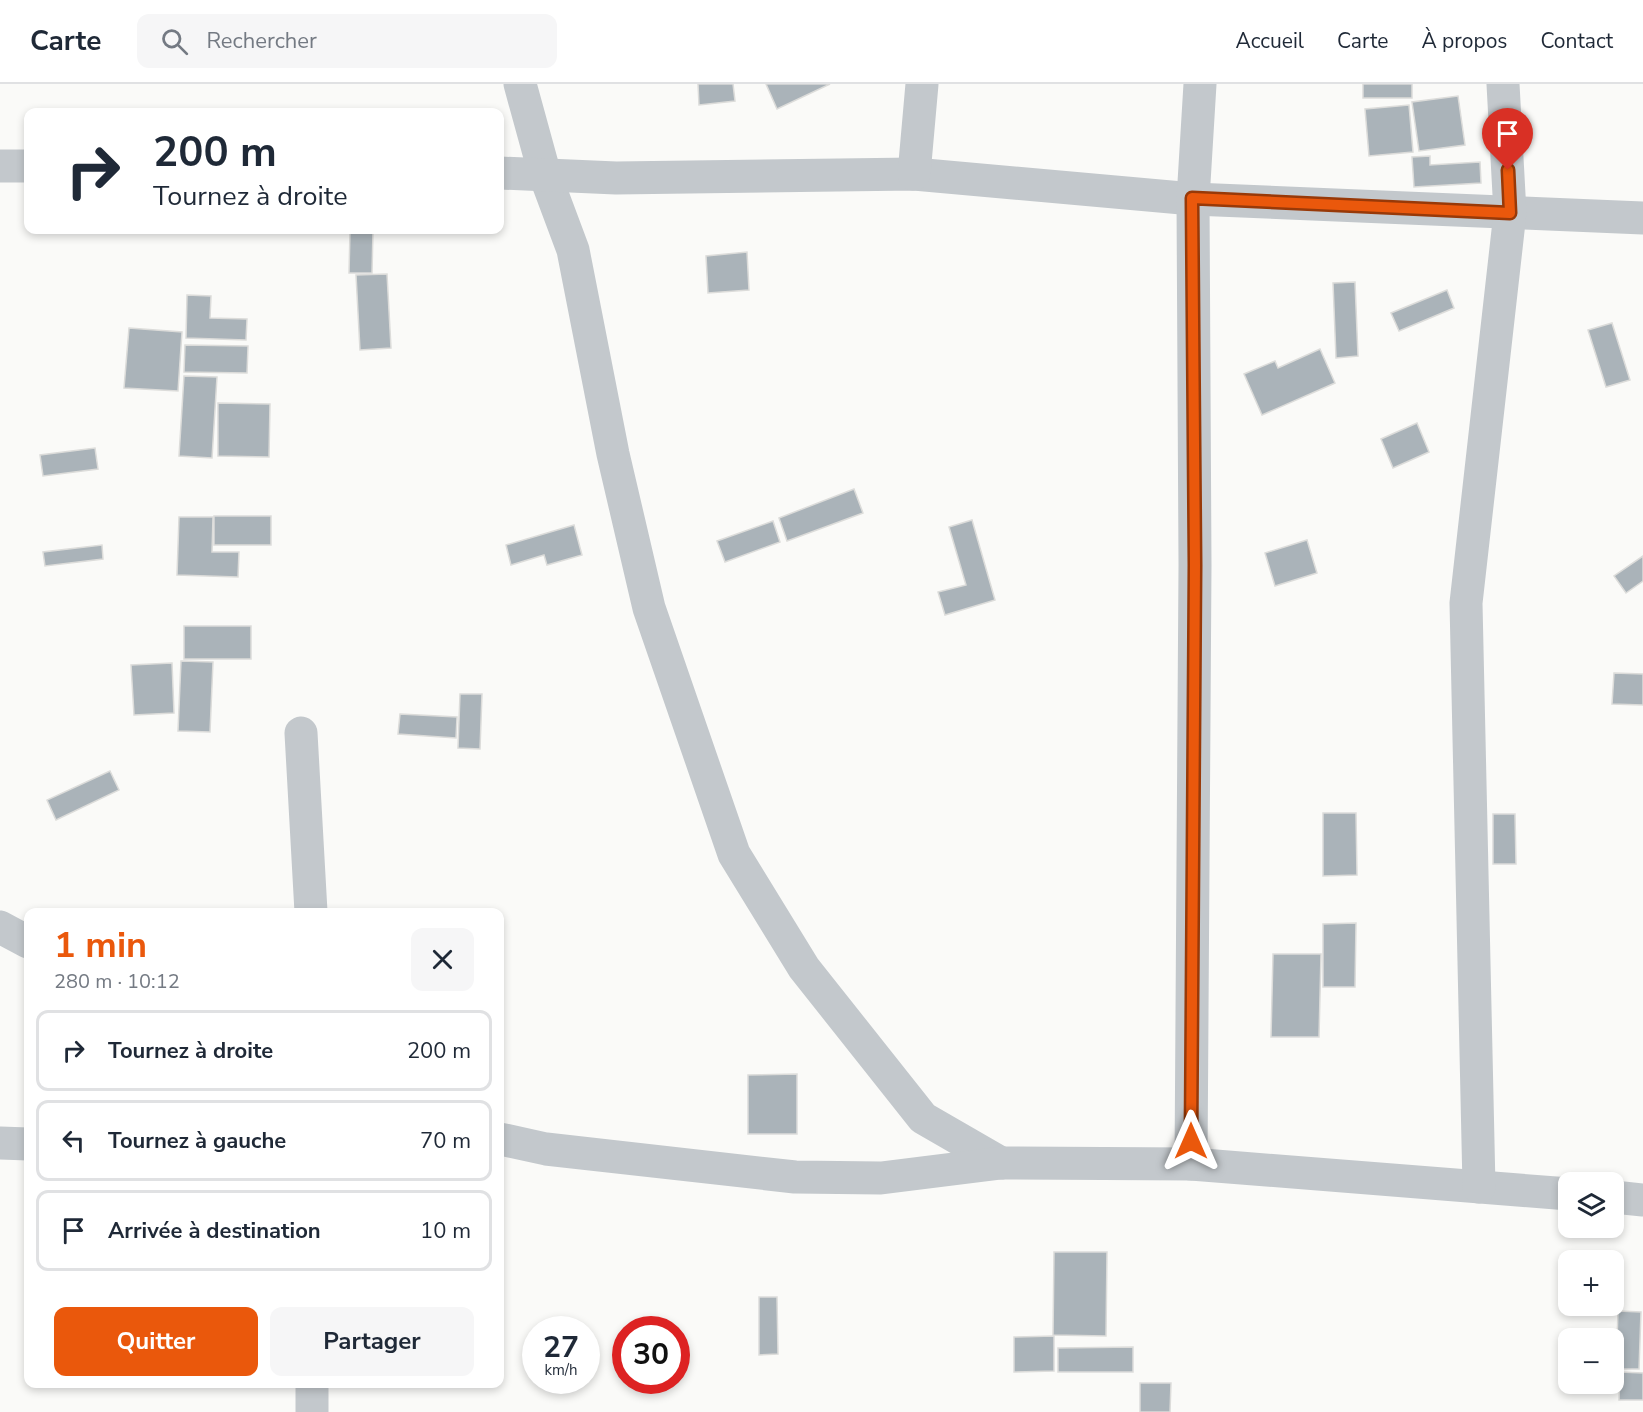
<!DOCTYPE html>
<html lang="fr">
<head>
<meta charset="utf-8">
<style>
  body { margin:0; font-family:"Nunito Sans",sans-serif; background:#f6f6f7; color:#1f2937; height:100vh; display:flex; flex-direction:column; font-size:22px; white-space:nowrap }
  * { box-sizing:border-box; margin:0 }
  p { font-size:20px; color:#747a83 }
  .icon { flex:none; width:33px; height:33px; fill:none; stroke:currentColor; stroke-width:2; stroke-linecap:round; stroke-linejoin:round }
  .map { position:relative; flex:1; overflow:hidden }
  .panel { position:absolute; left:24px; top:824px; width:480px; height:480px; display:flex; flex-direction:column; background:#fff; border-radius:12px; box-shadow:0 3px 9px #0003 }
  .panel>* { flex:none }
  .top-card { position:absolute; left:24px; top:24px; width:480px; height:126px; border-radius:12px; box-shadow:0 3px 9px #0003; background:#fff; color:#1f2937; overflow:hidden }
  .fabs { position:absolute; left:1558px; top:1088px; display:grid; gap:12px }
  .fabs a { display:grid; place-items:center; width:66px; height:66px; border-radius:12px; background:#fff; box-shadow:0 3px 9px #0003; font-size:30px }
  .speed { position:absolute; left:522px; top:1232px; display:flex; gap:12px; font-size:30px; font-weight:700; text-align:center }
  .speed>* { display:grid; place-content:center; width:78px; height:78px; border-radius:50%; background:#fff; box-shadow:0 3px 9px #0003; line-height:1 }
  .speed small { font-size:15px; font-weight:400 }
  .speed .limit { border:9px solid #d22; background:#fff; color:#111 }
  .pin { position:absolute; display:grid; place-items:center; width:51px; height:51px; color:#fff; margin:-62px -26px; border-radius:50% 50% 50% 0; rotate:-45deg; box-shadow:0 0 6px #0007 }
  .pin .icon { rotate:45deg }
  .me { position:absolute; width:66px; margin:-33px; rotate:0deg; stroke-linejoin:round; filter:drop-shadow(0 0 4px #0008) }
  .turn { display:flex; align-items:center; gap:21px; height:126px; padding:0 30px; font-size:27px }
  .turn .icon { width:78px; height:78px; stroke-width:2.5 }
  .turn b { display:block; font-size:42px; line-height:51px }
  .round { display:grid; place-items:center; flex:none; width:63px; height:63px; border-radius:12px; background:#f6f6f7 }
  .headline { display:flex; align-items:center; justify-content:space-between; height:102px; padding:0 30px }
  h1 { font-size:36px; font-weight:700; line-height:45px; color:#ea580c }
  .cta { display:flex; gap:12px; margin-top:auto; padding:12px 30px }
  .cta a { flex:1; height:69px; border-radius:12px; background:#ea580c; color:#fff; font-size:24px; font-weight:700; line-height:69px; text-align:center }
  .cta a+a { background:#f6f6f7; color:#1f2937 }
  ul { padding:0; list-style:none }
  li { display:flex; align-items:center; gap:18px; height:81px; margin:0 12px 9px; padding:0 18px; border:3px solid #e0e1e3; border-radius:12px }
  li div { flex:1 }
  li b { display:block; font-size:22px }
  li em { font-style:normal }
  header { display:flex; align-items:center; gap:36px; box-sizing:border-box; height:84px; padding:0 30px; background:#fff; border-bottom:2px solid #e0e1e3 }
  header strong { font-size:28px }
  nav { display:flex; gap:33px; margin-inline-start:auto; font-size:21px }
  .search { width:420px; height:54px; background:#f6f6f7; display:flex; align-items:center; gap:15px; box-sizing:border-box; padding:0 21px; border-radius:12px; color:#747a83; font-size:22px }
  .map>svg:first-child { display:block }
  .building { fill:#aab3b9; stroke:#dcdcda; stroke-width:1.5 }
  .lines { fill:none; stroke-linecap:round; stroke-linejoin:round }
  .minor { stroke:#c3c8cc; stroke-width:33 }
  .route-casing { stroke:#983908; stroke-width:15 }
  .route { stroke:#ea580c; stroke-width:10 }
</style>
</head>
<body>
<header>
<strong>Carte</strong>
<div class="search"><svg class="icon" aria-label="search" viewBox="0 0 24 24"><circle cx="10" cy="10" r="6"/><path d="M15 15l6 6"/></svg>Rechercher</div>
<nav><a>Accueil</a><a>Carte</a><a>À propos</a><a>Contact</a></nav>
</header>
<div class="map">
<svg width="1643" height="1328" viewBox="0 0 1643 1328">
  <rect width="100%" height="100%" fill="#fafaf8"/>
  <g class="building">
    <polygon points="698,0 733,0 735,17 699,21"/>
    <polygon points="766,0 830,0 777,25"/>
    <rect x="1363" y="0" width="49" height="14"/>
    <polygon points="1458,12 1465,61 1419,67 1412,18"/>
    <polygon points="1409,21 1413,68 1369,72 1365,25"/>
    <polygon points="1430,72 1430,81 1480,78 1481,99 1414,103 1412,73"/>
    <polygon points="350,147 373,147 372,189 349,189"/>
    <polygon points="747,168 749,206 708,209 706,172"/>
    <polygon points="387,190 391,264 360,266 356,191"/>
    <polygon points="1355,198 1358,272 1336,274 1333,199"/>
    <polygon points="1447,206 1454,224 1399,247 1391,229"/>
    <polygon points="187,211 211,212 210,234 247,235 246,256 186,254"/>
    <polygon points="1612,239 1630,296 1606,303 1588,246"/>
    <polygon points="129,244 182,248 178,307 124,304"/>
    <polygon points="185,261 248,262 247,289 184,288"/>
    <polygon points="1320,265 1335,299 1262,331 1244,290 1275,277 1278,284"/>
    <polygon points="184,292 217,293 212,374 179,372"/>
    <polygon points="218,319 270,320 269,373 218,372"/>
    <polygon points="1417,339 1429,368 1393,384 1381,355"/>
    <polygon points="95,364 98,385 43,392 40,371"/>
    <polygon points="854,405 863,429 787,457 779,434"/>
    <rect x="214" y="432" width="57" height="29"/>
    <polygon points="179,433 213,433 212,468 239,468 238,493 177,491"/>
    <polygon points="972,436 995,516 945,531 938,508 966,501 949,443"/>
    <polygon points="773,437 780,458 725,478 717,457"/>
    <polygon points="574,441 582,471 547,481 544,471 511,481 506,461"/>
    <polygon points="1307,456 1317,489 1275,502 1265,469"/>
    <polygon points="102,461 103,475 45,482 43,468"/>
    <polygon points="1643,472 1643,497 1626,509 1614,492"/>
    <rect x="184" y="542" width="67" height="33"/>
    <polygon points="181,577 213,578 210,648 178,647"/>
    <polygon points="172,579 174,629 134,631 131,581"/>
    <polygon points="1614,589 1643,590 1643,621 1612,620"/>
    <polygon points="460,610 482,610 480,665 458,664"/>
    <polygon points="400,630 457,633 456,654 398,650"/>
    <polygon points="110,687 119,706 56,736 47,716"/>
    <polygon points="1323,729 1356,729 1357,791 1323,792"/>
    <polygon points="1493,730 1515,730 1516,780 1493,780"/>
    <polygon points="1356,839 1355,903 1323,903 1323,840"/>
    <polygon points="1273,870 1321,870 1319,953 1271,953"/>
    <polygon points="797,990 797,1050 748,1050 748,991"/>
    <polygon points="1054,1168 1107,1168 1106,1252 1053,1251"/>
    <polygon points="759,1213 777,1213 778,1270 759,1271"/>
    <polygon points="1618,1227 1641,1228 1639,1285 1616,1285"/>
    <polygon points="1054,1252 1054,1287 1014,1288 1014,1253"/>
    <polygon points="1133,1263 1133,1288 1058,1288 1058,1264"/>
    <polygon points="1620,1288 1643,1289 1643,1316 1619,1316"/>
    <polygon points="1140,1299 1171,1299 1170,1328 1140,1328"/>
  </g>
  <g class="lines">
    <g class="minor">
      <polyline points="520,0 545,91 573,166 613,370 649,524 734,770 804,884 923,1034 1001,1079"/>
      <polyline points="0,82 28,82"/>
      <polyline points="500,89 616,94 914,90 1193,115 1643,134"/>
      <polyline points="914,90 922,0"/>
      <polyline points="301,649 311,828"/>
      <polyline points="0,843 28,858"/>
      <polyline points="500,1055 546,1065 795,1093 881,1094 1001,1079 1191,1080 1569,1110"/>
      <polyline points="0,1059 28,1060"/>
      <polyline points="1191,1080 1195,481 1193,115 1200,0"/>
      <polyline points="1479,1103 1466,519 1510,129 1503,0"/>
      <polyline points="1614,1113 1643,1116"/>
      <polyline points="312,1299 312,1328"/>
    </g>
  </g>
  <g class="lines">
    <g class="route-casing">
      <polyline id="route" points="1191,1057 1195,481 1192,114 1510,129 1508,86"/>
    </g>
    <use href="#route" class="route"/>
  </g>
</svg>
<div class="fabs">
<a><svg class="icon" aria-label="layers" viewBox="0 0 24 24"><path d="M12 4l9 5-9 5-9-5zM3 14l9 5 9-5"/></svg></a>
<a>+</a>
<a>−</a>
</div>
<div class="speed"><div>27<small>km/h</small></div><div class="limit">30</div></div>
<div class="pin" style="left:1508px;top:86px;background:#d93025"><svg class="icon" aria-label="arrive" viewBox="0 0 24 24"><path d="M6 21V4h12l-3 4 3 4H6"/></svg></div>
<svg class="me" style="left:1191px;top:1057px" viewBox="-20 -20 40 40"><path d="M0-17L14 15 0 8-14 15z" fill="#ea580c" stroke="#fff" stroke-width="4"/></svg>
<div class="top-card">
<div class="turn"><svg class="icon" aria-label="right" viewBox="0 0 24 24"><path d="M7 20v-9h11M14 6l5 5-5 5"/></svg><div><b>200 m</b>Tournez à droite</div></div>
</div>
<section class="panel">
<div class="headline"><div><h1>1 min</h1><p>280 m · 10:12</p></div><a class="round"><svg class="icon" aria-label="close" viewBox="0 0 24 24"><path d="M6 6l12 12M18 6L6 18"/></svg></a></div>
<ul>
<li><svg class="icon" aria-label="right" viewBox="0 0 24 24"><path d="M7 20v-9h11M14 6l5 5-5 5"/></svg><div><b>Tournez à droite</b></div><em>200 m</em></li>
<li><svg class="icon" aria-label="left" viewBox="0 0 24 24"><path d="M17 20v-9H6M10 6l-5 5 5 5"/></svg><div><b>Tournez à gauche</b></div><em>70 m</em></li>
<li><svg class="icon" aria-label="arrive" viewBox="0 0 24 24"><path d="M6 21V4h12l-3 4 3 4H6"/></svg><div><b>Arrivée à destination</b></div><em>10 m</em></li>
</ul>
<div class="cta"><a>Quitter</a><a>Partager</a></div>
</section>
</div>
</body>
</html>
